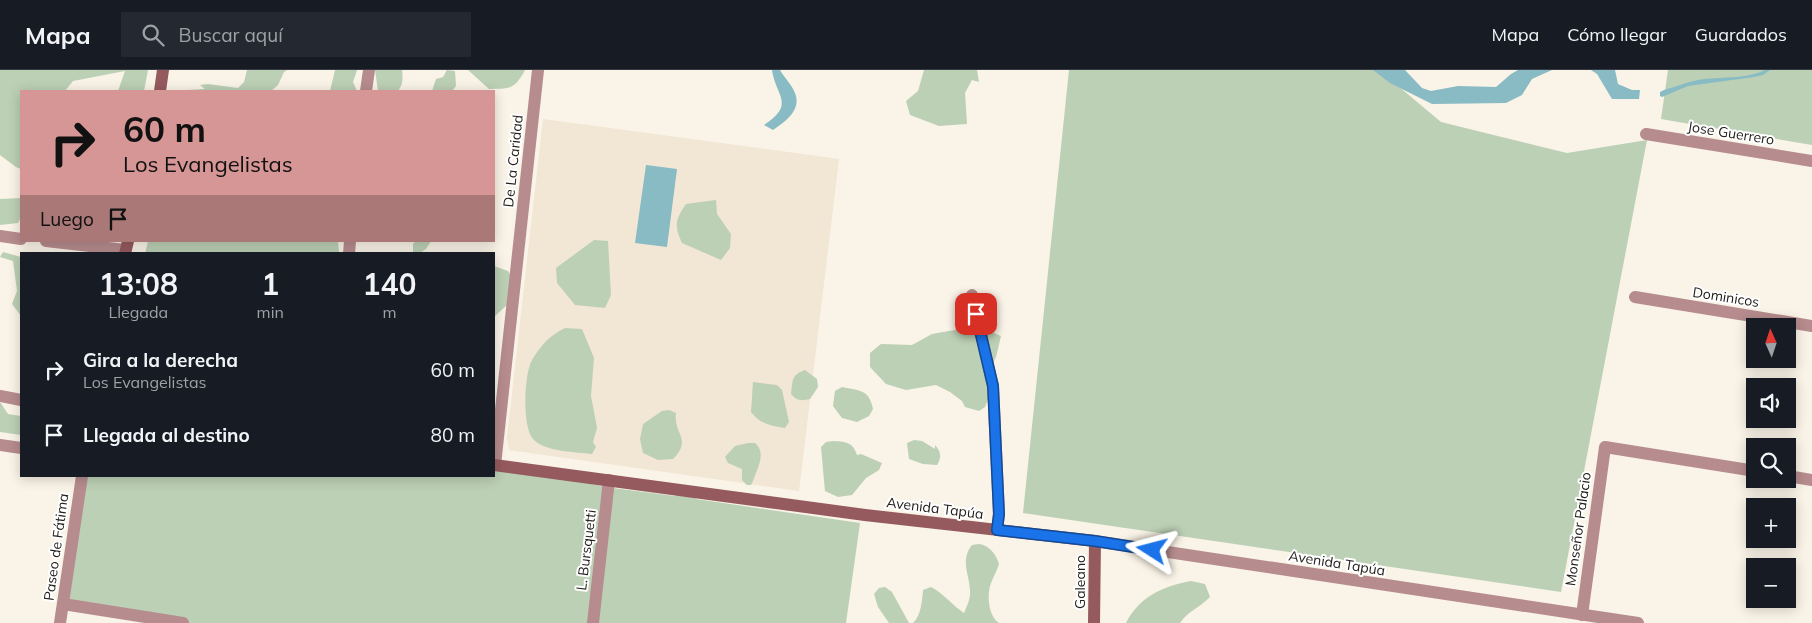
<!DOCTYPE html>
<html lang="es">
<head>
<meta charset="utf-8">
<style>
  body { margin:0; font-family:Mulish,sans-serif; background:#242831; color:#f1f3f6; height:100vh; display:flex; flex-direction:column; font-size:19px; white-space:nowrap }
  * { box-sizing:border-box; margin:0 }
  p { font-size:16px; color:#9ea1a6 }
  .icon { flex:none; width:28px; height:28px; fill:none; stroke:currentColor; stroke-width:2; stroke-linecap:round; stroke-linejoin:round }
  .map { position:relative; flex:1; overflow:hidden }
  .details { position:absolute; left:20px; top:182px; width:475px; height:225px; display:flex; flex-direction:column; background:#171b24; border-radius:0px; box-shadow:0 2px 12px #0003 }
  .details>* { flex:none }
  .banner { position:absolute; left:20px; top:20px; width:475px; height:152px; border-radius:0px; box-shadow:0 2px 12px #0003; background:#d59695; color:#111; overflow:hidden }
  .needle { width:32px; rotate:357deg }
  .buttons { position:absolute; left:1746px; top:248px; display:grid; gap:10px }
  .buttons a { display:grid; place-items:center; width:50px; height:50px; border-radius:0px; background:#171b24; box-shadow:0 2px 12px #0003; font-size:25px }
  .pin { position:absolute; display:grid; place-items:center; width:42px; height:42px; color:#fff; margin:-21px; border-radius:10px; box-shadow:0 2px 8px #0006 }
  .me { position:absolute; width:55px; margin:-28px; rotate:279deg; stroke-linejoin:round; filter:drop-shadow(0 0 4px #0008) }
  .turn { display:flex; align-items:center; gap:18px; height:105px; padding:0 20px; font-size:22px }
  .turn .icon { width:65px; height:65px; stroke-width:2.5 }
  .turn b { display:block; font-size:35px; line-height:42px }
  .then { display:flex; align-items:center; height:48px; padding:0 20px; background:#0003; gap:10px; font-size:19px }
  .eta { display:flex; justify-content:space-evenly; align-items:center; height:85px; text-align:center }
  .eta b { font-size:30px; font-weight:700; line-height:35px }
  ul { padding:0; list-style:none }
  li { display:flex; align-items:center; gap:15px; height:65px; padding:0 20px }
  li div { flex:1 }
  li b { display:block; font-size:19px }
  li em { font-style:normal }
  header { display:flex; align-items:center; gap:30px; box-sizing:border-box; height:70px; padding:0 25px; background:#171b24; border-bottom:1px solid #363941 }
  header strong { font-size:24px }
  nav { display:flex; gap:28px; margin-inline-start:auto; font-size:18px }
  .search { width:350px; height:45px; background:#242831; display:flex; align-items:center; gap:12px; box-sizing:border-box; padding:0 18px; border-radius:0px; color:#9ea1a6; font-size:19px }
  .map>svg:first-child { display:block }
  .built { fill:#f2e6d4 }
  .green { fill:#bcd0b5 }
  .water { fill:#89bbc5 }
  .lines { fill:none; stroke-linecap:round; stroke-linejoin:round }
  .street { stroke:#b68c8e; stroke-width:12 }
  .secondary { stroke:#955a5e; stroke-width:12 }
  .route-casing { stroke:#114b97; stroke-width:12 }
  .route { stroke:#1a73e8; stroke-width:9 }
  .labels { text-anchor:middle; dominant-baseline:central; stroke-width:4; stroke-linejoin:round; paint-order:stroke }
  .street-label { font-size:14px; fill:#23201c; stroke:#fff }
</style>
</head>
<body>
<header>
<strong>Mapa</strong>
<div class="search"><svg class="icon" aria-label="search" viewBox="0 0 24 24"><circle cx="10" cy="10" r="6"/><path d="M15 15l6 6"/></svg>Buscar aquí</div>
<nav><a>Mapa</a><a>Cómo llegar</a><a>Guardados</a></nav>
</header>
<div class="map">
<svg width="1812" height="553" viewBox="0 0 1812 553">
  <rect width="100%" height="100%" fill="#faf3e7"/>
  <polygon class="built" points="543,49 839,89 799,421 509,380 507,368"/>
  <g class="green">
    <polygon points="0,0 148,0 144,21 118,21 125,1 73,11 65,21 21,21 21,99 16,97 0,85"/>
    <polygon points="247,0 287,0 284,2 278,15 271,21 187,21 187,20 205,19 200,15 208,14 238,18 244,12"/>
    <polygon points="335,0 357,0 353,12 357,21 330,21"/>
    <path d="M375 0H402C403 9 403 14 398 21H378Z"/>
    <polygon points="447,0 455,1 456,16 452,21 432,21 436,9 443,7"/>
    <path d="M468 0H525C515 19 510 19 489 19Z"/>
    <polygon points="924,0 977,0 979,12 972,10 965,23 967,54 939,56 910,45 906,31 918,21"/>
    <polygon points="1069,0 1379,0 1441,52 1567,83 1647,70 1561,522 1023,443"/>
    <polygon points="1668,0 1812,0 1812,75 1661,49"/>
    <polygon points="21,128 21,147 18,153 0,155 0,129"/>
    <path d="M716 130 717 144 731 164 730 178 721 190 682 173C674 156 675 150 686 134Z"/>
    <polygon points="594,170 608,171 611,225 605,238 575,235 557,213 556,198"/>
    <polygon points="148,171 338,171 339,182 339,184 145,184"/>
    <polygon points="416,171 431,171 426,179 420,183 413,182 413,174"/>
    <polygon points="3,182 21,187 21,246 12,234 17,221 13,191 0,187"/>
    <polygon points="494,196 508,201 512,207 507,235 494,247"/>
    <polygon points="977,256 1001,266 996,287 989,302 991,322 985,337 979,341 965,337 962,331 950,322 936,315 906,320 886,314 870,297 870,283 881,274 912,275 932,264"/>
    <path d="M565 258 582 259 594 288 591 326 597 358 593 372 596 377 592 384C577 382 544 382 533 369 522 356 524 304 532 290 542 274 549 266 565 258Z"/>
    <path d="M805 300 817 309 818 317 810 329C801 331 797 331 791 324 793 310 791 305 805 300Z"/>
    <path d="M753 312 777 315 782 320 789 352 785 358C771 356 760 354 751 342Z"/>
    <path d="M842 317C860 321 869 319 873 339L869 346 857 352 842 348 833 336 835 321Z"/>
    <polygon points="0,332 8,344 21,346 21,365 0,362"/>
    <path d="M669 340 676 343C673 364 693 369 673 389L658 390 643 383 640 369 643 354 662 341Z"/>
    <path d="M914 370 922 371 935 379V375C941 382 942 387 937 395L923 394 909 389 907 373Z"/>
    <path d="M834 371C846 372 853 372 857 385L861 384 882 393 879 400 866 408 852 425 838 427 825 421 821 377 826 372Z"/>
    <path d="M748 373H755C767 383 757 399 753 411L751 415H747L742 410V399L728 393 725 387 735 376Z"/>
    <polygon points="494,395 613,418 675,426 680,423 695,426 696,429 860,453 846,553 183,553 63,534 82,406 494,406"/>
    <path d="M979 474C989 475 996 484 999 494 997 501 992 509 990 516 987 528 989 546 999 553H913C921 546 922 531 923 520L931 517C943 523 952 535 964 543 967 536 971 528 970 520 969 503 960 490 972 475Z"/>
    <path d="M1191 511 1205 514 1210 527C1199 538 1187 542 1180 553H1126C1139 527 1163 516 1191 511Z"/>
    <polygon points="885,517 892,522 909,553 889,553 878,537 874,524 879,518"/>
  </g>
  <g class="water">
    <path d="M772 0H780C784 7 792 15 795 23 802 40 785 52 773 60L764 55C796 34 776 27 772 0Z"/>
    <polygon points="1373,0 1405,0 1422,18 1431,21 1458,16 1496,17 1511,4 1518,0 1552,0 1532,9 1522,25 1506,33 1432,34 1390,13"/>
    <polygon points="1591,0 1615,0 1618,14 1632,20 1640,20 1639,29 1612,29 1597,4"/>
    <path d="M1765 0H1770L1763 5 1754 7 1688 16 1662 27 1660 26V22L1664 20C1675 17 1687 12 1698 10 1720 6 1744 10 1765 0Z"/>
    <polygon points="646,95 677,99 667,177 635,173"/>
  </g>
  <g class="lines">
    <g class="street">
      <polyline points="366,21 369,0"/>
      <polyline points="1646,64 1812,91"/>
      <polyline points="0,166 21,169"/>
      <polyline points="46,171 125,180"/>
      <polyline points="349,184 350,171"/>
      <polyline points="972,225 993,316 999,444 997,460"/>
      <polyline points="1635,227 1812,256"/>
      <polyline points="0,326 21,330"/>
      <polyline points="0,375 21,378"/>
      <polyline points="495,395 538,0"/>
      <polyline points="1788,406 1812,410"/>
      <polyline points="1095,471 1638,553"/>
      <polyline points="63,534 183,553"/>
      <polyline points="1582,545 1605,377 1755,401"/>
      <polyline points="60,553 82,406"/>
      <polyline points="593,553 609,410"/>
    </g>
    <g class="secondary">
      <polyline points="160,21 163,0"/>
      <polyline points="125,184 128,171"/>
      <polyline points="494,395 865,445 1095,471 1094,553"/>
    </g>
  </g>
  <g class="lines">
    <g class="route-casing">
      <polyline id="route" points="976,244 993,316 999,444 997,460 1095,471 1152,480"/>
    </g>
    <use href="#route" class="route"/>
  </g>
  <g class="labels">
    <g class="street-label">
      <text transform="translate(1731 63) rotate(9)">Jose Guerrero</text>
      <text transform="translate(513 91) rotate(-84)">De La Caridad</text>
      <text transform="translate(1726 227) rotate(9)">Dominicos</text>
      <text transform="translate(935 438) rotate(7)">Avenida Tapúa</text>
      <text transform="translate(1578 459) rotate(-82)">Monseñor Palacio</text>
      <text transform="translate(56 477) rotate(-82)">Paseo de Fátima</text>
      <text transform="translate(586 480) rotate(-83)">L. Bursquetti</text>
      <text transform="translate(1337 493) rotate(9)">Avenida Tapúa</text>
      <text transform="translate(1080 512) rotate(-90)">Galeano</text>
    </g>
  </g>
</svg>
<div class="buttons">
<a><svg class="needle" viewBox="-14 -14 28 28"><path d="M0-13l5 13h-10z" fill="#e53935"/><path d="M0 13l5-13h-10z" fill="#9ea1a6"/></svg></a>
<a><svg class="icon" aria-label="sound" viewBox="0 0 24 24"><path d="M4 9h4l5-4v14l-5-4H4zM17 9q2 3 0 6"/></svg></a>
<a><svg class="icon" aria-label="search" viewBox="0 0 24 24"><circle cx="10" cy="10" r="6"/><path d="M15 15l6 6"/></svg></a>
<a>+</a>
<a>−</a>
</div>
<div class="pin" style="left:976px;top:244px;background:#d93025"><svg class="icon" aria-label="arrive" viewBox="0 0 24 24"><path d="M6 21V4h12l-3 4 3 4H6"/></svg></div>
<svg class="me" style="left:1152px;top:480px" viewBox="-20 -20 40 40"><path d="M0-17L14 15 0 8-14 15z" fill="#1a73e8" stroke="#fff" stroke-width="4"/></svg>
<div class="banner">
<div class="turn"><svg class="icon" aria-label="right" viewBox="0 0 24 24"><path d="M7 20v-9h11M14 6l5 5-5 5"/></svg><div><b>60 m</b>Los Evangelistas</div></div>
<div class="then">Luego<svg class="icon" aria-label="arrive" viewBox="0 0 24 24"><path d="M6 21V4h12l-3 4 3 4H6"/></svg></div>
</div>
<section class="details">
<div class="eta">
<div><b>13:08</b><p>Llegada</p></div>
<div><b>1</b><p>min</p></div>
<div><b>140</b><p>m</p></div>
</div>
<ul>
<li><svg class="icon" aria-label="right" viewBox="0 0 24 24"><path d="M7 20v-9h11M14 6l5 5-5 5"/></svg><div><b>Gira a la derecha</b><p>Los Evangelistas</p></div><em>60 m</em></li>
<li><svg class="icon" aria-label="arrive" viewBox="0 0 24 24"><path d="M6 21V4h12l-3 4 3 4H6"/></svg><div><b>Llegada al destino</b></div><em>80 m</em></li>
</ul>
</section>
</div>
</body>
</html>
